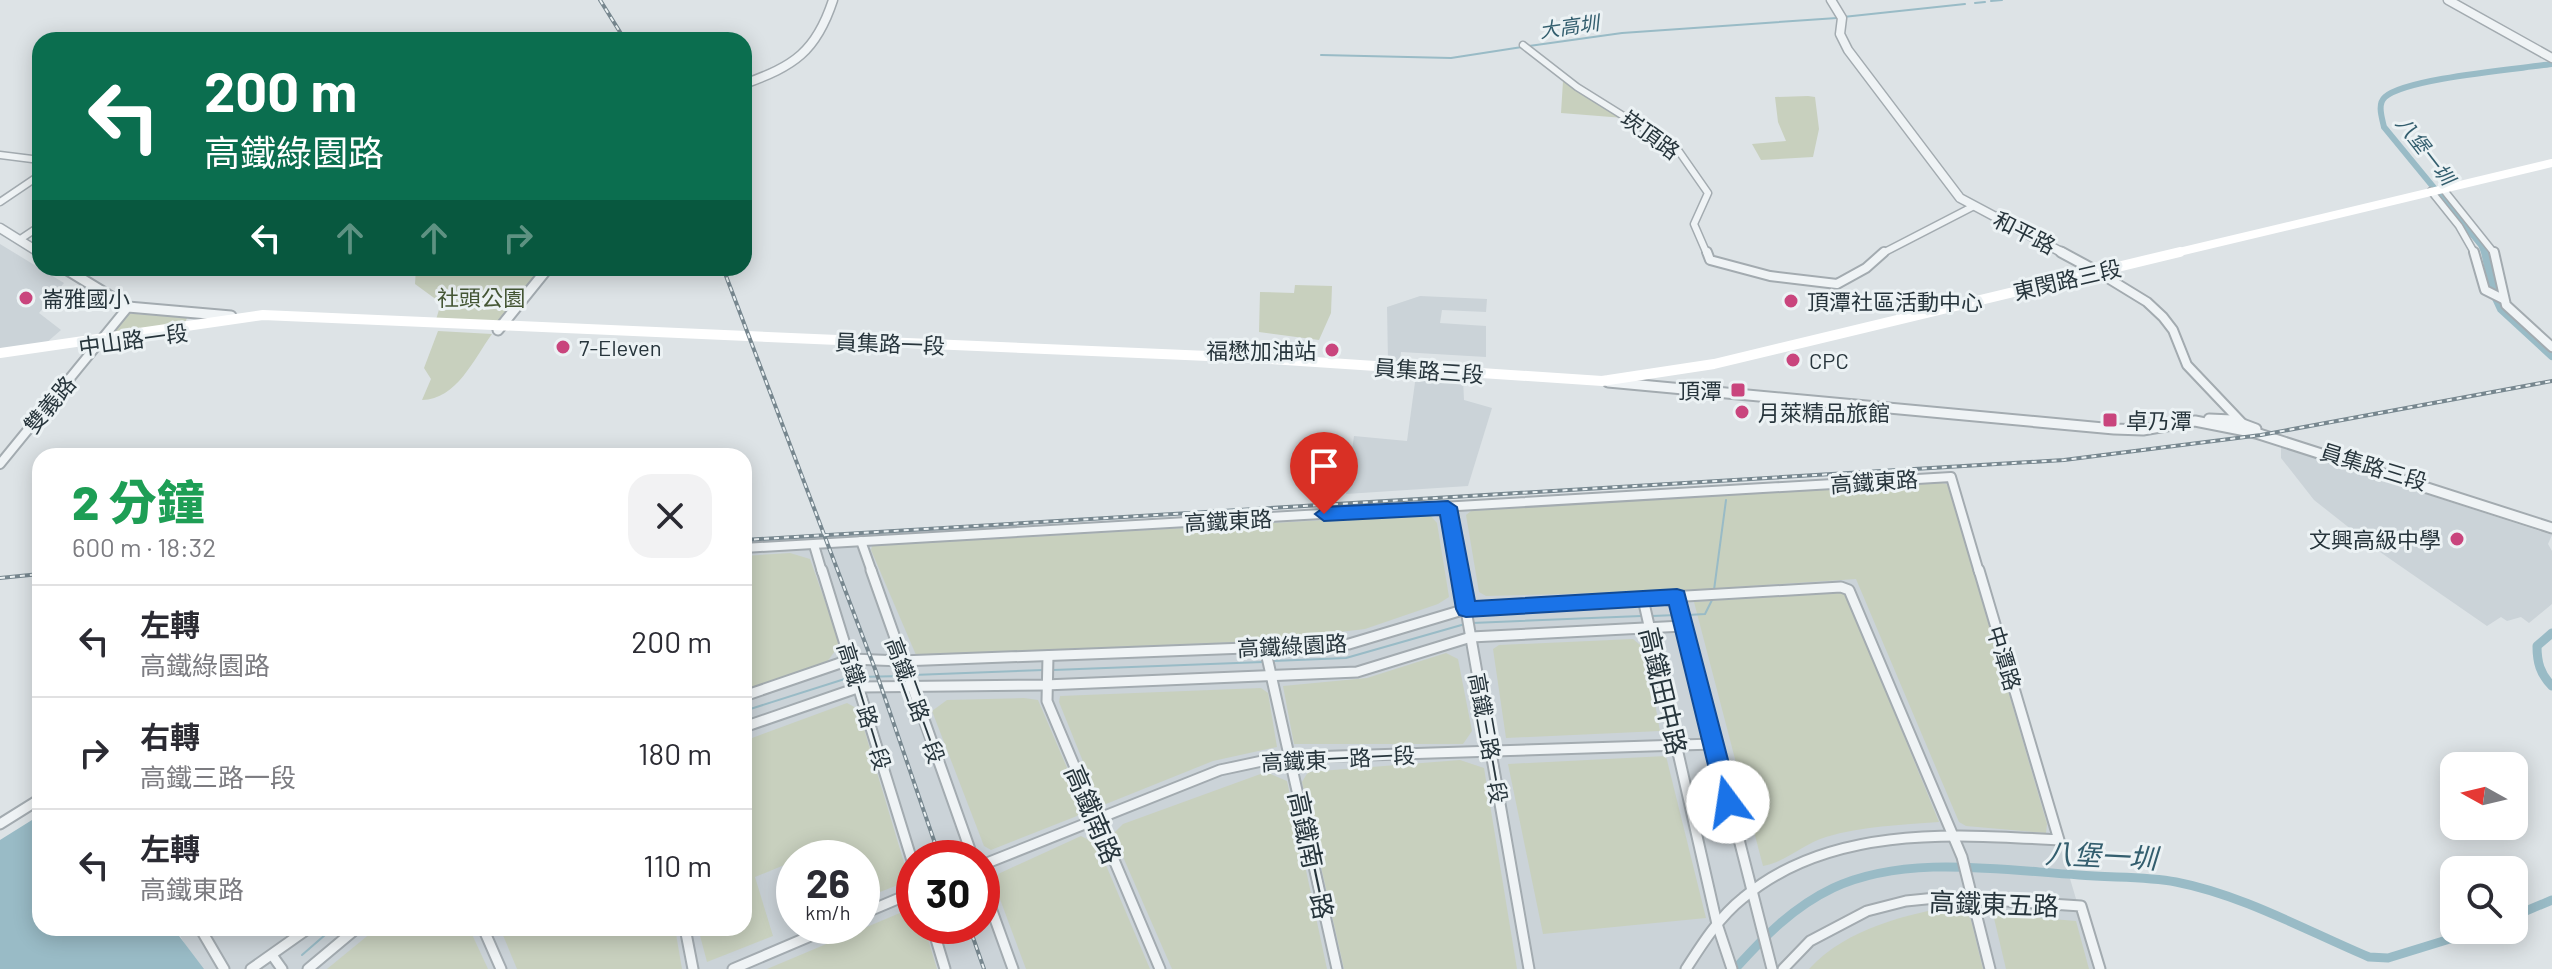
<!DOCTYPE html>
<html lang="zh-TW">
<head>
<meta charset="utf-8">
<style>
  body { margin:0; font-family:Barlow,"Noto Sans TC",sans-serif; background:#f2f2f3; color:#2b2b33; height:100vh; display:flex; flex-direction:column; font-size:30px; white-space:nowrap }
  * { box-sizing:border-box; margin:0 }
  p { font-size:26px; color:#7c7c81 }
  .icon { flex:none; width:44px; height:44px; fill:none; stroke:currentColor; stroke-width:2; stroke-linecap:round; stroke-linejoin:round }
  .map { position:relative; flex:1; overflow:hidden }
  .drawer { position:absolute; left:32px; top:448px; width:720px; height:488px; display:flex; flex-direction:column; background:#fff; border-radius:24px; box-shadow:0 4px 20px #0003 }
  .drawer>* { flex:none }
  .guide { position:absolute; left:32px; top:32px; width:720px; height:244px; border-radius:24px; box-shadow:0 4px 20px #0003; background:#0b6e4f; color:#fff; overflow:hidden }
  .needle { width:52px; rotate:278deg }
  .fabs { position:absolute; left:2440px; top:752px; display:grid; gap:16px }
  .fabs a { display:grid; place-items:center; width:88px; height:88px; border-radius:16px; background:#fff; box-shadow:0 4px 20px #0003; font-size:40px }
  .speed { position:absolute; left:776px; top:840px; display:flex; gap:16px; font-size:40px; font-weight:700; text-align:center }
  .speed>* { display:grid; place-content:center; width:104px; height:104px; border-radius:50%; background:#fff; box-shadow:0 4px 20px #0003; line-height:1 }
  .speed small { font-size:20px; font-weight:400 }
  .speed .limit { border:12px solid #d22; background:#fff; color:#111 }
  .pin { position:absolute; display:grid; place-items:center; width:68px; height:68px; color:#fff; margin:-82px -34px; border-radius:50% 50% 50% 0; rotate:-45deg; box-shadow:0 0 8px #0007 }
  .pin .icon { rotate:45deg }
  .me { position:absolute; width:88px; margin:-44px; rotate:346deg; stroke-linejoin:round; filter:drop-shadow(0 0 6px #0008) }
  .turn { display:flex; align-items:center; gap:28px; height:168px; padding:0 40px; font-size:36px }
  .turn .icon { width:104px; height:104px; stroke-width:2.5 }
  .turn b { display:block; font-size:56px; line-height:68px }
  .lanes { display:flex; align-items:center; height:76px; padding:0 40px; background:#0003; justify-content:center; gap:40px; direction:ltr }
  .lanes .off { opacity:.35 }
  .round { display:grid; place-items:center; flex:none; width:84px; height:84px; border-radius:24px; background:#f2f2f3 }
  .head { display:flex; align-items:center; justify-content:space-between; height:136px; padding:0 40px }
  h1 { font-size:48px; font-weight:800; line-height:60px; color:#1e9e55 }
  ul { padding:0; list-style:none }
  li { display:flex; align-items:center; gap:24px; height:112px; padding:0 40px; border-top:2px solid #e1e1e2 }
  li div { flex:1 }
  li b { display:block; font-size:30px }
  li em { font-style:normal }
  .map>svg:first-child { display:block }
  .built { fill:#cbd3d8; fill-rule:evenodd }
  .green { fill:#c8d0be }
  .water { fill:#99bbc6 }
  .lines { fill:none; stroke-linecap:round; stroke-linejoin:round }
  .stream { stroke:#99bbc6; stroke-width:2 }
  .canal-far2 { stroke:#99bbc6; stroke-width:6 }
  .canal-far1 { stroke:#99bbc6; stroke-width:8 }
  .canal { stroke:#99bbc6; stroke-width:9 }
  .minor-far2-casing { stroke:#a3abb0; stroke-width:9 }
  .minor-far1-casing { stroke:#a3abb0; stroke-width:12 }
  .minor-casing { stroke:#a3abb0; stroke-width:13 }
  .tertiary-far1-casing { stroke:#a3abb0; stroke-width:11 }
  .tertiary-casing { stroke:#a3abb0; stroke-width:13 }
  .minor-far2 { stroke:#eff3f5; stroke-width:6 }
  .minor-far1 { stroke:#eff3f5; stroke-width:8 }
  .minor { stroke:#eff3f5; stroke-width:9 }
  .tertiary-far1 { stroke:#eff3f5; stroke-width:8 }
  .tertiary { stroke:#eff3f5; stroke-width:9 }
  .secondary-far1 { stroke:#fff; stroke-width:8 }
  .secondary { stroke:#fff; stroke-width:10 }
  .rail-casing { stroke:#77878f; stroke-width:4 }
  .rail { stroke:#ecf2f4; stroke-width:2; stroke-dasharray:5; stroke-linecap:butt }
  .route { fill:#1a73e8; stroke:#114b97; stroke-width:2 }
  .poi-dot { fill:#c9457d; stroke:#ecf2f4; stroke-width:3 }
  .labels { text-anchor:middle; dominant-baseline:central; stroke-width:6; stroke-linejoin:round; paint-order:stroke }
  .far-water-label { font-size:20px; font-style:italic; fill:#335e6e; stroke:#ecf2f4 }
  .street-label { font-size:22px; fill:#27353c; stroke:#ecf2f4 }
  .park-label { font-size:22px; fill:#455735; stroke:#ecf2f4 }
  .poi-label { font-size:22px; fill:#27353c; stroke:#ecf2f4; text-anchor:start }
  .near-street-label { font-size:26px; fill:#27353c; stroke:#ecf2f4 }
  .near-water-label { font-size:28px; font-style:italic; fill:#335e6e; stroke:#ecf2f4 }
</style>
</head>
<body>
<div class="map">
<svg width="2552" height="969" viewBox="0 0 2552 969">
  <rect width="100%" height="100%" fill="#dde3e6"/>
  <g class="built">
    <polygon points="0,244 64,283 39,313 61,330 46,343 0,349"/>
    <polygon points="1420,296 1487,299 1486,312 1442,310 1440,323 1486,326 1486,357 1401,352 1400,362 1388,361 1387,307"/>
    <polygon points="1416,375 1463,378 1464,400 1492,408 1468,486 1346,494 1354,436 1407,441"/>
    <polygon points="2281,447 2552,535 2548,544 2552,551 2552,604 2529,623 2521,617 2507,621 2501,617 2487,626 2380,552 2314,500 2281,458"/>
    <path d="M1949 474 2097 969H198L176 928H744V541ZM794 858H862V926H794ZM914 858H982V926H914Z"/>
  </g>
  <g class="green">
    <polygon points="1563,81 1566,81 1624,118 1561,113"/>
    <polygon points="1808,96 1815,97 1819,129 1813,157 1761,160 1752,144 1786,141 1778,122 1775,97"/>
    <polygon points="416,268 548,268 500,326 435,323 441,303 415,284"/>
    <polygon points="1295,285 1332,286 1331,313 1319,340 1259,332 1260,292 1294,293"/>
    <polygon points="124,313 187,318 185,323 108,332"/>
    <path d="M438 331 492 334C473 360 457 399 422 400L431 379 424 368Z"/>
    <polygon points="1937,481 1948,485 2047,824 2046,833 1966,826 1959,822 1856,579 1676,591 1486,596 1479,592 1466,515 1471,511"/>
    <polygon points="1429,514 1437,523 1449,597 1438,604 1365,629 1263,641 916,655 871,550 872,546"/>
    <polygon points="790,553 810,559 840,644 827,662 744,690 744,556"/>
    <path d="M1845 592 1939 822C1901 825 1862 826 1826 837 1803 844 1786 862 1763 866L1694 602Z"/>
    <polygon points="1633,639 1645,649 1660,731 1506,738 1493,649 1499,645"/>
    <polygon points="1446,653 1458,659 1472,731 1463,744 1294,744 1283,686 1367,678"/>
    <polygon points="1261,688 1268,693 1277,747 1213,761 1101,806 1059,702 1060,696"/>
    <polygon points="1024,698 1038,700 1083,805 1077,816 991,850 984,846 932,711 947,700"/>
    <polygon points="847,703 858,709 908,876 903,883 862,899 862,858 809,858 808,855 794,858 794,861 755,877 773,936 707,962 698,928 744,928 744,741"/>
    <polygon points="1666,756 1706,918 1543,934 1508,764"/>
    <polygon points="1460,760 1484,768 1517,969 1344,969 1302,782 1308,772"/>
    <polygon points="1266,772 1287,781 1327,969 1172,969 1113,834 1123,824"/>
    <polygon points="1081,836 1097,844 1150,969 1026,969 995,886 998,874"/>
    <path d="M1961 904 1971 920 1983 969H1809C1848 927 1906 915 1961 904Z"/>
    <polygon points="907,910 914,911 914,926 924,926 937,969 767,969"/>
    <polygon points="1993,914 2076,921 2089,969 2006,969"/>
    <polygon points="377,928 469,928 488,969 327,969"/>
    <polygon points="500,928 675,928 682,969 517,969"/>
  </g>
  <polygon class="water" points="40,815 40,928 173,928 204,969 0,969 0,840"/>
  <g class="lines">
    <g class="stream">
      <polyline points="1991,1 2002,0"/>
      <polyline points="1975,3 1985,2"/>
      <polyline points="1843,17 1965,4"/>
      <polyline points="1529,46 1622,33 1837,18"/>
      <polyline points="1321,55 1451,58 1522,47"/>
      <polyline points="1714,590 1726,500"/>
      <polyline points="1688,615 1705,614 1712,600"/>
      <polyline points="1652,616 1677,615"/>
      <polyline points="1472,623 1641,616"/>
      <polyline points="1273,661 1346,658 1465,624"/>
      <polyline points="1053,670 1263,662"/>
      <polyline points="913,675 1043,670"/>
      <polyline points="857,677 903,676"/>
      <polyline points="744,711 851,677"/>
      <polyline points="302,955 333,928"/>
    </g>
    <path class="canal-far2" d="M2485 254 2481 245 2384 127C2382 118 2377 104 2385 97 2406 78 2519 69 2552 64"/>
    <polyline class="canal-far1" points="2485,252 2494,294 2501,309 2552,356"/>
    <g class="canal">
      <path d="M2552 633 2537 646C2537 662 2540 674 2552 686"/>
      <polyline points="2514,916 2552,900"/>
      <path d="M1735 969C1764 937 1793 907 1833 888 1906 854 2001 870 2079 875 2111 878 2145 876 2176 882 2243 895 2307 931 2369 957L2388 958 2479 930"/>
    </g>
    <g class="minor-far2-casing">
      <g id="minor-far2">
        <polyline points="1523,45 1577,87 1678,150 1708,193 1694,224 1707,254"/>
        <polyline points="0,155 40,160"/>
        <polyline points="2443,189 2495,254"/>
        <polyline points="2431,191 2459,226 2475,254"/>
        <polyline points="0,202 40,175"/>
        <polyline points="19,240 40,226"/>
        <polyline points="1881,254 1974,206"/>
      </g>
    </g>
    <g class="minor-far1-casing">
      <g id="minor-far1">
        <polyline points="1707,252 1710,260 1770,276 1837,284 1866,268 1884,252"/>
        <polyline points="2474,252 2485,290 2503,299"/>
        <polyline points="2494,252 2506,305 2552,347"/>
        <polyline points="2098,272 2147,302 2163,317 2173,330 2187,365 2243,424"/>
        <polyline points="0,464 128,307"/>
        <polyline points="1448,507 1459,572"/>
        <polyline points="861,541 872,572"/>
        <polyline points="814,545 822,572"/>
        <polyline points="744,548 1951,477 1979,572"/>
      </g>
    </g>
    <g class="minor-casing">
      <g id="minor">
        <polyline points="822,570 914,867"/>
        <polyline points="871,570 973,858"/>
        <polyline points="1459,570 1529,969"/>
        <polyline points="1677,596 1772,969"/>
        <polyline points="1643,599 1717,924 1732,969"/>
        <polyline points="1265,648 1337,969"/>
        <polyline points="1048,656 1047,701 1160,969"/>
        <polyline points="744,696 852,659 901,661 1349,644 1466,609 1841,587 1849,590 1962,857 1990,969"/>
        <polyline points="744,727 860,687 1045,685 1357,672 1471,637 1683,626"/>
        <polyline points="0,824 40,799"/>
        <polyline points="982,865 1220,770 1276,758 1713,744"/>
        <polyline points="982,883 1013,969"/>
        <polyline points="862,914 914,892"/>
        <polyline points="932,926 945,969"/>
        <polyline points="200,928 224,969"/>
        <polyline points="483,928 501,969"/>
        <polyline points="685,928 693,969"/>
        <polyline points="272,955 282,969"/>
        <polyline points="251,969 309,928"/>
        <polyline points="308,969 357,928"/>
        <polyline points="733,969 834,926"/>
        <path d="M1686 969C1702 944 1719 917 1743 898 1830 825 1953 834 2059 840L1979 570"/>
        <polyline points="1783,969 1810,941 1867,911 1906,901 1946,897 2081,906 2100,969"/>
      </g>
    </g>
    <g class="tertiary-far1-casing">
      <g id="tertiary-far1">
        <polyline points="1831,0 1842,18 1840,34 1848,50 1960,198 2065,254"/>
        <polyline points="2448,0 2552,58"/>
        <path d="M744 84C794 66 816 52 833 0"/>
        <polyline points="0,228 40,253"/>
      </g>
    </g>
    <g class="tertiary-casing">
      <g id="tertiary">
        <polyline points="2061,252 2098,272"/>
        <polyline points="64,268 128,307 231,316"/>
        <polyline points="498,330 548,268"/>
        <polyline points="1608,382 2114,429 2143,430 2195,421 2256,433 2552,528"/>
        <polyline points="2209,419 2232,420 2256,429"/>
      </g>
    </g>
    <use href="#minor-far2" class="minor-far2"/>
    <use href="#minor-far1" class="minor-far1"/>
    <use href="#minor" class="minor"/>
    <use href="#tertiary-far1" class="tertiary-far1"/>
    <use href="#tertiary" class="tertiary"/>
    <polyline class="secondary-far1" points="2171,254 2552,163"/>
    <polyline class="secondary" points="0,353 263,315 1255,358 1602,381 1714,364 2180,252"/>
    <g class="rail-casing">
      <g id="rail">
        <polyline points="600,0 625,40"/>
        <polyline points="723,268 875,669 940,858"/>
        <polyline points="744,540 2064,460 2261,435 2552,381"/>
        <polyline points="0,578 40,574"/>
        <polyline points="969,926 984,969"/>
      </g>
    </g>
    <use href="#rail" class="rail"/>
  </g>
  <polygon class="route" points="1448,501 1457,507 1475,601 1677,589 1684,591 1739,802 1735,809 1728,812 1720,809 1717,802 1669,605 1466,617 1459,615 1456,609 1440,515 1324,521 1315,514 1324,507"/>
  <g class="poi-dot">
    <circle cx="26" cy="298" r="8"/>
    <circle cx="1791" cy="301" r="8"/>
    <circle cx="563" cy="347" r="8"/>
    <circle cx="1332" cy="350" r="8"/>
    <circle cx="1793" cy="360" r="8"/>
    <rect x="1730" y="382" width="16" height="16" rx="4"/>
    <circle cx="1742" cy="412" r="8"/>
    <rect x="2102" y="412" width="16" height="16" rx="4"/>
    <circle cx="2457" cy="539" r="8"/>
  </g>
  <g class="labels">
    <g class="far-water-label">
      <text transform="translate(1569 26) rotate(-8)">大高圳</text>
      <text transform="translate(2426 150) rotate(52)">八堡一圳</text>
    </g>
    <g class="street-label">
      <text transform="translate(1651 134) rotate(36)">崁頂路</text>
      <text transform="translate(2025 232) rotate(27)">和平路</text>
      <text transform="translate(2067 279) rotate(-13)">東閔路三段</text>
      <text transform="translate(133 339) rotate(-8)">中山路一段</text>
      <text transform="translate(890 343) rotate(2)">員集路一段</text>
      <text transform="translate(1429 370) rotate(4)">員集路三段</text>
      <text transform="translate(49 404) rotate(-50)">雙義路</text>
      <text transform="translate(2374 466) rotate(17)">員集路三段</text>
      <text transform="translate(1874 481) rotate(-4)">高鐵東路</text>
      <text transform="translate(1228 520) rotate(-3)">高鐵東路</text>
      <text transform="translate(1292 645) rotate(-3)">高鐵綠園路</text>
      <text transform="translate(2005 658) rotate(73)">中潭路</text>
      <text transform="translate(916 700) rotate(70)">高鐵二路一段</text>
      <text transform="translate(865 706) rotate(73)">高鐵一路一段</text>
      <text transform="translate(1489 738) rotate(80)">高鐵三路一段</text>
      <text transform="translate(1338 758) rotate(-3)">高鐵東一路一段</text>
    </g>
    <g class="park-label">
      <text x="481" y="297">社頭公園</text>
    </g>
    <g class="poi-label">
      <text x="42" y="298">崙雅國小</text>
      <text x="1807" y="301">頂潭社區活動中心</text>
      <text x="579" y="347">7-Eleven</text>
      <text x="1316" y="350" text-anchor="end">福懋加油站</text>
      <text x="1809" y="360">CPC</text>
      <text x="1722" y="390" text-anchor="end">頂潭</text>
      <text x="1758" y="412">月萊精品旅館</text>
      <text x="2126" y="420">卓乃潭</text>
      <text x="2441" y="539" text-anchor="end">文興高級中學</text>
    </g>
    <g class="near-street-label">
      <text transform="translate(1664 691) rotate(77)">高鐵田中路</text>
      <text transform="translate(1094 814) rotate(67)">高鐵南路</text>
      <text transform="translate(1312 855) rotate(78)">高鐵南一路</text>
      <text transform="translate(1994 903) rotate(2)">高鐵東五路</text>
    </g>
    <g class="near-water-label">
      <text transform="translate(2101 855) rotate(3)">八堡一圳</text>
    </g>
  </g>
</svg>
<div class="fabs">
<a><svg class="needle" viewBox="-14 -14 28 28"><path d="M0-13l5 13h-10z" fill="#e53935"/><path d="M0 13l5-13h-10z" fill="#7c7c81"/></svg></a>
<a><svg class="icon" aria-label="search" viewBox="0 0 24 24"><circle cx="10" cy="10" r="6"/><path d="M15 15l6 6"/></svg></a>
</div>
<div class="speed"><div>26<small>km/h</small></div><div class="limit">30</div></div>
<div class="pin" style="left:1324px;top:514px;background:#d93025"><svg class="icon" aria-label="arrive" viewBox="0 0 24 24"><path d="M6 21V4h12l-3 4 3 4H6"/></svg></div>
<svg class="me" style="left:1728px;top:802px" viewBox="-20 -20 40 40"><circle r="19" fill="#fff"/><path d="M0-13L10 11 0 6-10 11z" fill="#1a73e8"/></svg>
<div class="guide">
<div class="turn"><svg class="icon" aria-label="left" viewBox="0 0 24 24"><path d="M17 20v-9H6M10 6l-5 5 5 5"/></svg><div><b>200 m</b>高鐵綠園路</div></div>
<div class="lanes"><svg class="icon" aria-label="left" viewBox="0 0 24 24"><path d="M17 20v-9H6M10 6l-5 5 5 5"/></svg><svg class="icon off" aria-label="ahead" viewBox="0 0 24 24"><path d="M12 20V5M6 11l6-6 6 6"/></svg><svg class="icon off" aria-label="ahead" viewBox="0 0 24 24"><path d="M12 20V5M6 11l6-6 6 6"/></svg><svg class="icon off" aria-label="right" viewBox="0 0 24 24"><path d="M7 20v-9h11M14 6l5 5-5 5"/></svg></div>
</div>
<section class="drawer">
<div class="head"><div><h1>2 分鐘</h1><p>600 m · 18:32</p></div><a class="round"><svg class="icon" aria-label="close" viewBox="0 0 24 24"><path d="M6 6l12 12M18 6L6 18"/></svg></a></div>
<ul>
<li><svg class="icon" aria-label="left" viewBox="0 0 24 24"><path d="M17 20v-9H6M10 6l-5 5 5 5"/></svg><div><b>左轉</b><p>高鐵綠園路</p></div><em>200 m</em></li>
<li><svg class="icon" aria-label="right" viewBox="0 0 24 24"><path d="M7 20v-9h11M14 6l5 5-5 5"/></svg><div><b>右轉</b><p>高鐵三路一段</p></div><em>180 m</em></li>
<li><svg class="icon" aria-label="left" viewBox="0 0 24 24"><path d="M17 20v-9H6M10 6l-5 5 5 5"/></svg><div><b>左轉</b><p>高鐵東路</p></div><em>110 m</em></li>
</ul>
</section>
</div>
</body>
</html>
